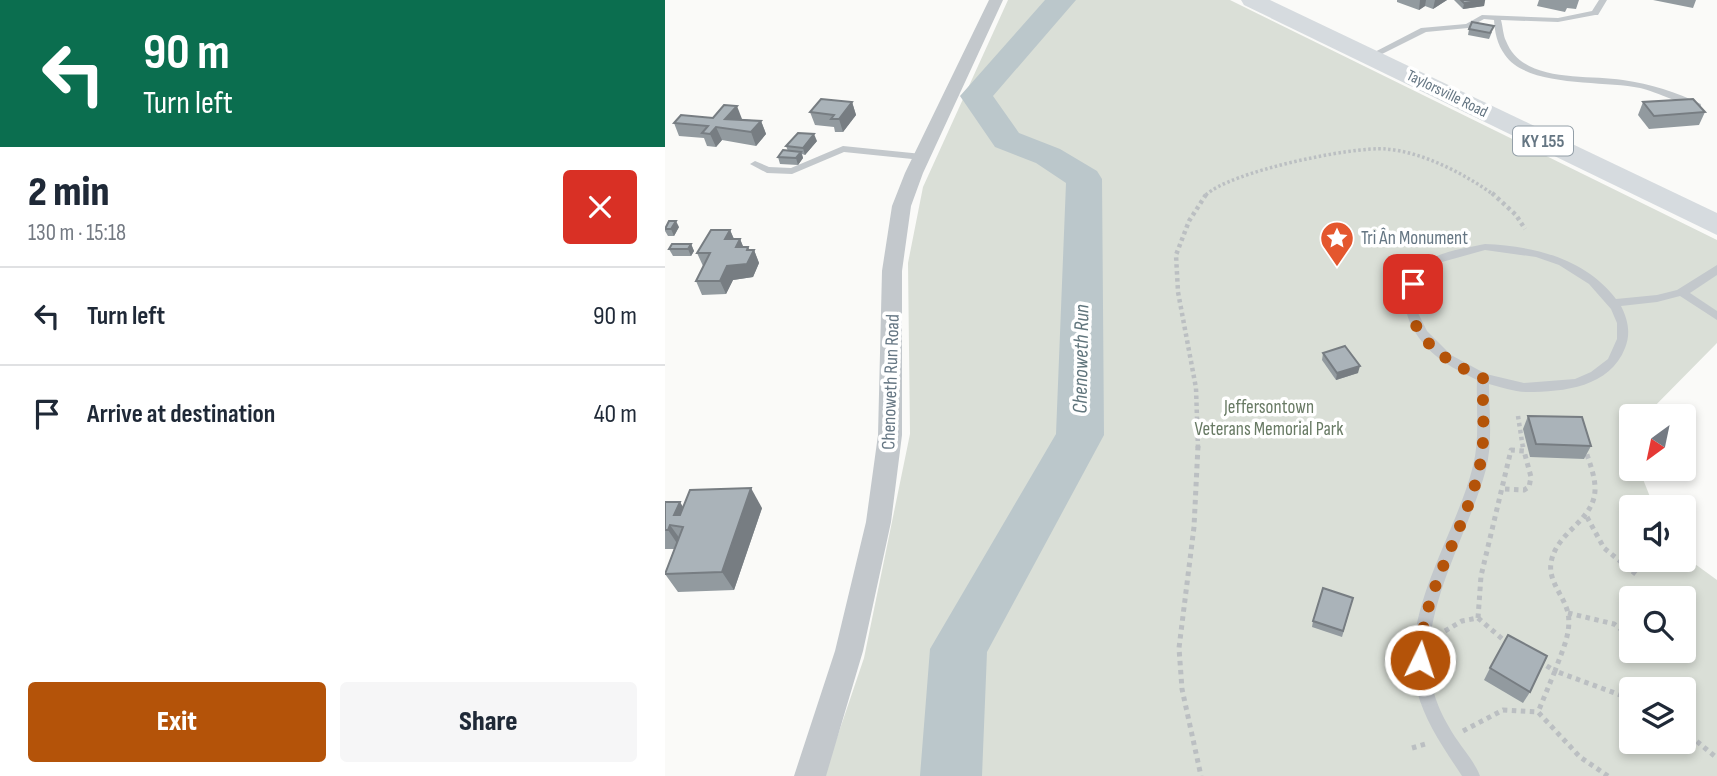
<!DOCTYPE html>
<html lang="en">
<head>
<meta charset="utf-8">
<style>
  body { margin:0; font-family:"Sofia Sans Condensed",sans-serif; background:#f6f6f7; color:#1f2937; height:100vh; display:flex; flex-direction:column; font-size:26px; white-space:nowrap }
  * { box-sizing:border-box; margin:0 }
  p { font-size:23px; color:#747a83 }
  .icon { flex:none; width:38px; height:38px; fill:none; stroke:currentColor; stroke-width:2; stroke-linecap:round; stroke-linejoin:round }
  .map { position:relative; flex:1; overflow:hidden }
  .details { display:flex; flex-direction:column; background:#fff; width:665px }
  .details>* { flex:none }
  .top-card { background:#0b6e4f; color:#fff; overflow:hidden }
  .needle { width:46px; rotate:213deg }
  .tools { position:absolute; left:954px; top:404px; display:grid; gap:14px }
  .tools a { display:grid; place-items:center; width:77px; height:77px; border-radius:7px; background:#fff; box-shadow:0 4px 10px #0003; font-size:35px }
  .pin { position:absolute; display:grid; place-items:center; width:60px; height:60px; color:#fff; margin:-30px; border-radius:14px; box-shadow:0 4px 10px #0006 }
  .me { position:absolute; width:77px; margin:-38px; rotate:4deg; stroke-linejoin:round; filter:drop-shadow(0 0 5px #0008) }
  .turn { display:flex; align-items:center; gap:24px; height:147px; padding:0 28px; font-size:32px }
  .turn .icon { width:91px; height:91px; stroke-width:2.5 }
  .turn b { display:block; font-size:49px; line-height:60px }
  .round { display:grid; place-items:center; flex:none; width:74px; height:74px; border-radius:7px; background:#f6f6f7 }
  .summary { display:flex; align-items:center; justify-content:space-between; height:119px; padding:0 28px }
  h1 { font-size:42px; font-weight:800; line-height:52px }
  .action { display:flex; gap:14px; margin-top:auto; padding:14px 28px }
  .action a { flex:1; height:80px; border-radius:7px; background:#b45309; color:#fff; font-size:28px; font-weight:800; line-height:80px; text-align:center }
  .action a+a { background:#f6f6f7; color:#1f2937 }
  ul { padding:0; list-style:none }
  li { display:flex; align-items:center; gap:21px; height:98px; padding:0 28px; border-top:2px solid #e0e1e3 }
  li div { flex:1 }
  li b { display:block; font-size:26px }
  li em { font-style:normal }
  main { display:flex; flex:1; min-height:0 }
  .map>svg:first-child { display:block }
  .green { fill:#dadfd7; fill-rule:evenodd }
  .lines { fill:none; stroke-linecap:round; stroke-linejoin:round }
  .river { fill:#bbc7cb; fill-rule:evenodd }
  .path-far2 { stroke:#bbbfc2; stroke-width:3.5; stroke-dasharray:2.5 2.5; stroke-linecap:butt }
  .path-far1 { stroke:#bbbfc2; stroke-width:4.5; stroke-dasharray:3.5 3.5; stroke-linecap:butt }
  .path { stroke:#bbbfc2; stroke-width:5; stroke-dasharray:4.5 4.5; stroke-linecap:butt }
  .service { fill:#c3c8cc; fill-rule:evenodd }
  .minor { fill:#c3c8cc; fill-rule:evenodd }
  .primary { fill:#d6dbdf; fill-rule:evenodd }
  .wall { fill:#929a9f }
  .shaded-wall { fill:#777d82 }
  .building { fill:#aab3b9; stroke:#777d82; stroke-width:2 }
  .route { stroke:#b45309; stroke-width:12; stroke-dasharray:0 21.6 }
  .labels { text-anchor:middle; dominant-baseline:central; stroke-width:7; stroke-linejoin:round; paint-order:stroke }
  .far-street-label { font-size:16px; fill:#657683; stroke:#fff }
  .shield { fill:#fff; stroke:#939fa8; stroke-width:2 }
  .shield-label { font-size:18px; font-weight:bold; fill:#657683 }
  .poi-label { font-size:19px; fill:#657683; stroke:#fff; text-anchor:start }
  .street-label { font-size:19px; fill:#657683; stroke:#fff }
  .park-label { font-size:19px; fill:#687a64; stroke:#fff }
  .water-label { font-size:21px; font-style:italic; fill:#60757c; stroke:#fff }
</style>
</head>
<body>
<main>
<section class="details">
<div class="top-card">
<div class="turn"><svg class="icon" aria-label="left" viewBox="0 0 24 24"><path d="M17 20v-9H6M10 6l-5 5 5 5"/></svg><div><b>90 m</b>Turn left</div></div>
</div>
<div class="summary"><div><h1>2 min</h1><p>130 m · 15:18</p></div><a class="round" style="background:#d93025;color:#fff"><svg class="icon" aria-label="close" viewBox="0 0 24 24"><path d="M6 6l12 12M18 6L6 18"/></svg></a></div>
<ul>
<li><svg class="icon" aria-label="left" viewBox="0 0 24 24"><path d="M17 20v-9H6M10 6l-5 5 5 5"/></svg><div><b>Turn left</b></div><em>90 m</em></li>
<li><svg class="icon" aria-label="arrive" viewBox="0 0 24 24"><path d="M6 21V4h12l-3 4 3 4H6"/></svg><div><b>Arrive at destination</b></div><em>40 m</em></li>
</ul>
<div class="action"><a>Exit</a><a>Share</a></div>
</section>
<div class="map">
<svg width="1052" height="776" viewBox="0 0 1052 776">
  <rect width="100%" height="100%" fill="#fafaf8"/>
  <path class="green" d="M343 0H565L1052 240V343L980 416H966V431L962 435 966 447V469H974L989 507 966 508V560H1018L1019 556 1052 580V776H159L199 658 245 434 243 263 258 187ZM966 598H1018V651H966ZM966 690H1018V742H966Z"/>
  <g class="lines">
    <polygon class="river" points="380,0 411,0 328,96 354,133 395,149 432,171 437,179 439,435 322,652 317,776 255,776 265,649 391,434 401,183 371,163 330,147 295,96"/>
    <path class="path-far2" d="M541 195C564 172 687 146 721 149 758 152 800 174 829 195"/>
    <g class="path-far1">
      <polyline points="827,193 851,215 860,229"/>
      <polyline points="853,416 858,448"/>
      <polyline points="533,448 531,388 513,292 511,255 524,221 542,193"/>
    </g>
    <g class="path">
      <polyline points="533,446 529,527 514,648 517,689 536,776"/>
      <polyline points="840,489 859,490 864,487 866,477 859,451"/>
      <polyline points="922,517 939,548 972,575"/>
      <polyline points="903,613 949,624 966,637"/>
      <polyline points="813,618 816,576 846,450 859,451 858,446"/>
      <polyline points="780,631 797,621 813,618 842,643"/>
      <path d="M874 661 890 671C896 653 907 633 903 613 899 596 883 581 886 563 891 530 932 521 930 486 929 473 924 461 920 449"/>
      <polyline points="1018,730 1052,758"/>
      <polyline points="798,731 838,710 873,712"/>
      <polyline points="747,748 764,743"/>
      <polyline points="943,776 915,757 873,712 890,671 966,699"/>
    </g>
    <g class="service">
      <path d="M934 0H942L933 15H930L893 22 836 20C838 27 838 35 841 41 858 84 921 74 958 80 986 84 1011 92 1036 104V108C1025 108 990 91 975 88 938 80 863 88 840 55 832 44 830 33 829 20L819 19 803 28 761 32 707 59 700 57 756 28 801 24 817 15 893 18 927 11Z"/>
      <polygon points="178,146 257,154 262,157 257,160 179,152 127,174 102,173 85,164 90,161 104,167 126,168"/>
      <path d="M820 244C868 246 920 258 951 299L992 295 1012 290 1052 265V275L1025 293 1052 311V320L1015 296 992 302 956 306C963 320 966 333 960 348 945 387 899 392 862 392 849 392 836 387 824 384 824 412 828 441 821 469 803 537 747 622 769 693 772 704 778 717 784 727 793 744 808 758 815 776H797C780 750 760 722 752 691 733 614 790 538 808 466 815 438 811 409 812 380 801 374 789 369 779 362 741 335 720 287 768 258 780 251 806 247 820 244ZM820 250 871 257 894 265 924 284 946 309 952 323V339L943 359 926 372 910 379 859 383 821 374 786 355 762 331 750 307 754 282 777 262Z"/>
    </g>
    <polygon class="minor" points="324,0 338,0 258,173 246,206 237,271 237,435 226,522 198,651 161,776 129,776 170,651 201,522 213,435 217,271 227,206 240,173"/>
    <polygon class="primary" points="576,0 605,0 1052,213 1052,235 579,5"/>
  </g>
  <g class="wall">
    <polygon points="732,0 782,0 768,9 760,6 754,10 732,2"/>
    <polygon points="789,0 820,0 819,6 798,9"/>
    <polygon points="874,0 914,0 911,9 902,8 900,12 872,6"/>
    <polygon points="988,0 1031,0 1028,8"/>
    <polygon points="804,29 827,32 824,39 803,35"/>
    <polygon points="187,102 191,115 178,132 170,132 169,127 150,125 145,112"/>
    <polygon points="978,102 1040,112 1034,125 984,129 973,115"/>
    <polygon points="77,119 96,121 101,134 91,146 57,140 51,147 42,146 39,138 14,136 9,123"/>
    <polygon points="152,141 140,155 137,154 138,158 133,165 115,164 113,157 123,151 121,146"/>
    <polygon points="14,227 9,236 3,236 0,231 0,228"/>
    <polygon points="65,230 69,239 75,239 78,247 83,247 84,250 89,250 94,263 88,277 68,280 61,294 37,295 31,281 38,266 32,253"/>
    <polygon points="26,244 29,251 26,256 8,256 4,249"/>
    <polygon points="658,353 693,373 671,380 657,360"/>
    <polygon points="863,416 926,446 919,459 865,457 858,429"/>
    <polygon points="0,502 18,507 97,508 69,590 13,592 0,574 9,549 0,549"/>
    <polygon points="688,598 677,637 647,627 648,621"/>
    <polygon points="825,668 865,692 858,703 819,680"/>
  </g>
  <g class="shaded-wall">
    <polygon points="755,0 761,0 760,6 754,10"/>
    <polygon points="770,0 782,0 768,9"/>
    <polygon points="820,0 819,6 798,9 799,3"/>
    <polygon points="187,102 191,115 178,132 174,119"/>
    <polygon points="72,106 77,119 60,119"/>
    <polygon points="96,121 101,134 91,146 86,132"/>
    <polygon points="51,127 57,140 51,147 45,134"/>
    <polygon points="149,134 152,141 140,155 138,148"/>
    <polygon points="136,152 138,158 133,165 131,158"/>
    <polygon points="11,221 14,227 9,236 6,229"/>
    <polygon points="65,230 71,244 60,239"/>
    <polygon points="75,239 81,253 71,247"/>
    <polygon points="26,244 29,251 26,256 23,249"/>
    <polygon points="83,247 86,255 89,250 94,263 88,277 68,280 61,294 55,281 62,266 82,250"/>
    <polygon points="695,366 693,373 671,380 672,373"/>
    <polygon points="86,488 97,508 69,590 57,572"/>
    <polygon points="15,502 27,521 9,515"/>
    <polygon points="5,525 18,543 16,549 3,530"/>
  </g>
  <g class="building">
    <polygon points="796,0 820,0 799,3"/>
    <polygon points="807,22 829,26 825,33 804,29"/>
    <polygon points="156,99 187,102 174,119 166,119 169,115 145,112"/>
    <polygon points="1028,99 1040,112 989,116 978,102"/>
    <polygon points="59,105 72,106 60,119 96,121 86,132 51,127 45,134 37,133 43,126 9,123 16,115 48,118"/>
    <polygon points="133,133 149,134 138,148 121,146"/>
    <polygon points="118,150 136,152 131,158 113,157"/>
    <polygon points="4,221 11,221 6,229 0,229"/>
    <polygon points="46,230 65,230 60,239 75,239 71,247 83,247 82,250 89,250 82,264 62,266 55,281 31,281 45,253 32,253"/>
    <polygon points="7,244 26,244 23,249 4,249"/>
    <polygon points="680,346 695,366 672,373 658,353"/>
    <polygon points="863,416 917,417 926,446 871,444"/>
    <polygon points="86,488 57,572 0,574 18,527 5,525 3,530 0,530 0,502 15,502 9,515 15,515 25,490"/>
    <polygon points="658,588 688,598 678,631 648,621"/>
    <polygon points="843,635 882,656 865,692 825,668"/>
  </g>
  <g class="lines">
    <path class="route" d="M748 284C734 332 779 361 818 378 817 407 821 437 815 465 801 532 756 590 755 660"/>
  </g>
  <defs>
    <g id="sight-pin" transform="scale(1.75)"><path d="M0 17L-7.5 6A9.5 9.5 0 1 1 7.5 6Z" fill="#e4572e" stroke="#fff"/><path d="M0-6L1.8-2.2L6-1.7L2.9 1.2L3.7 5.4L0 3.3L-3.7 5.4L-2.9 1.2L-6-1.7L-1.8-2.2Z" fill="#fff"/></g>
  </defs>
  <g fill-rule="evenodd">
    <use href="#sight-pin" x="672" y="238"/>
  </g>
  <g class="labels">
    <g class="far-street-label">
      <text transform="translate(782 94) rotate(26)">Taylorsville Road</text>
    </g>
    <rect class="shield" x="848" y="126.5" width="60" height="29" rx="5"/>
    <g class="shield-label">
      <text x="878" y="141">KY 155</text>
    </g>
    <g class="poi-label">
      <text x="696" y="238">Tri Ân Monument</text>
    </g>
    <g class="street-label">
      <text transform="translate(226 382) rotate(-88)">Chenoweth Run Road</text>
    </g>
    <g class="park-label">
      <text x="604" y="407">Jeffersontown<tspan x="604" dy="22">Veterans Memorial Park</tspan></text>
    </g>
    <g class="water-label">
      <text transform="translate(416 359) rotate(-89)">Chenoweth Run</text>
    </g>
  </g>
</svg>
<div class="tools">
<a><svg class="needle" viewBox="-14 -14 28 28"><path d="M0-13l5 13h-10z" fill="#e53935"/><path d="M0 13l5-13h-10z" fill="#747a83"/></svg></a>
<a><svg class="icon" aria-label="sound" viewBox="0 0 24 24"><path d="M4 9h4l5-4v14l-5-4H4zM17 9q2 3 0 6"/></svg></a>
<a><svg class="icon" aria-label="search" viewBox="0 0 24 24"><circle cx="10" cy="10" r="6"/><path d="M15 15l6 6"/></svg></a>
<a><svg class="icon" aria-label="layers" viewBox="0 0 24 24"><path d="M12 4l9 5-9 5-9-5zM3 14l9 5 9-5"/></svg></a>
</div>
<div class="pin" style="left:748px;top:284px;background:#d93025"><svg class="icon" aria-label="arrive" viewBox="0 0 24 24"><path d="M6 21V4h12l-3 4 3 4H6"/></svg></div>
<svg class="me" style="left:755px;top:660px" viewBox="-20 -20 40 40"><circle r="17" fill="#b45309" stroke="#fff" stroke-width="3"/><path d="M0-11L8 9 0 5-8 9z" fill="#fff"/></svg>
</div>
</main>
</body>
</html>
